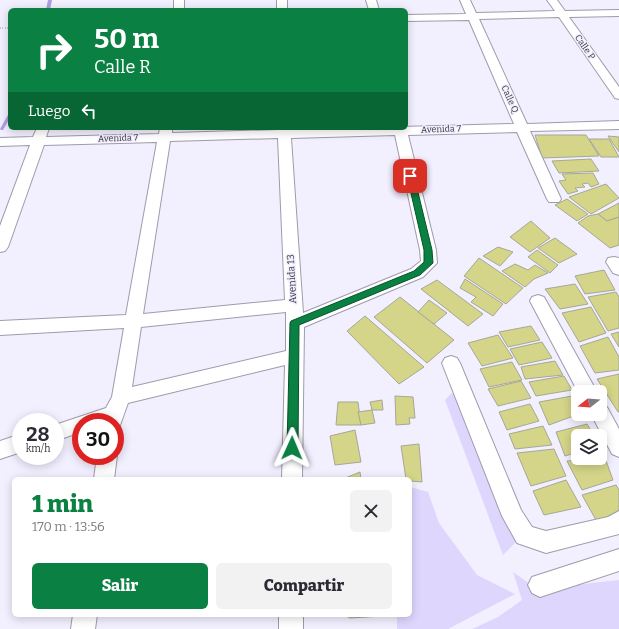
<!DOCTYPE html>
<html lang="es">
<head>
<meta charset="utf-8">
<style>
  body { margin:0; font-family:Bitter,serif; background:#f2f2f3; color:#2b2b33; height:100vh; display:flex; flex-direction:column; font-size:15px; white-space:nowrap }
  * { box-sizing:border-box; margin:0 }
  p { font-size:13px; color:#7c7c81 }
  .icon { flex:none; width:22px; height:22px; fill:none; stroke:currentColor; stroke-width:2; stroke-linecap:round; stroke-linejoin:round }
  .map { position:relative; flex:1; overflow:hidden }
  .panel { position:absolute; left:12px; top:477px; width:400px; height:140px; display:flex; flex-direction:column; background:#fff; border-radius:6px; box-shadow:0 2px 10px #0003 }
  .panel>* { flex:none }
  .hud { position:absolute; left:8px; top:8px; width:400px; height:122px; border-radius:6px; box-shadow:0 2px 10px #0003; background:#0b8043; color:#fff; overflow:hidden }
  .needle { width:26px; rotate:253deg }
  .tools { position:absolute; left:571px; top:385px; display:grid; gap:8px }
  .tools a { display:grid; place-items:center; width:36px; height:36px; border-radius:6px; background:#fff; box-shadow:0 2px 10px #0003; font-size:20px }
  .speed { position:absolute; left:12px; top:413px; display:flex; gap:8px; font-size:20px; font-weight:700; text-align:center }
  .speed>* { display:grid; place-content:center; width:52px; height:52px; border-radius:50%; background:#fff; box-shadow:0 2px 10px #0003; line-height:1 }
  .speed small { font-size:10px; font-weight:400 }
  .speed .limit { border:6px solid #d22; background:#fff; color:#111 }
  .pin { position:absolute; display:grid; place-items:center; width:34px; height:34px; color:#fff; margin:-17px; border-radius:8px; box-shadow:0 2px 6px #0006 }
  .me { position:absolute; width:44px; margin:-22px; rotate:1deg; stroke-linejoin:round; filter:drop-shadow(0 0 3px #0008) }
  .turn { display:flex; align-items:center; gap:14px; height:84px; padding:0 20px; font-size:18px }
  .turn .icon { width:52px; height:52px; stroke-width:2.5 }
  .turn b { display:block; font-size:28px; line-height:34px }
  .then { display:flex; align-items:center; height:38px; padding:0 20px; background:#0003; gap:8px; font-size:15px }
  .round { display:grid; place-items:center; flex:none; width:42px; height:42px; border-radius:6px; background:#f2f2f3 }
  .head { display:flex; align-items:center; justify-content:space-between; height:68px; padding:0 20px }
  h1 { font-size:24px; font-weight:800; line-height:30px; color:#0b8043 }
  .action { display:flex; gap:8px; margin-top:auto; padding:8px 20px }
  .action a { flex:1; height:46px; border-radius:6px; background:#0b8043; color:#fff; font-size:16px; font-weight:800; line-height:46px; text-align:center }
  .action a+a { background:#f2f2f3; color:#2b2b33 }
  .map>svg:first-child { display:block }
  .green { fill:#dfd6fe }
  .lines { fill:none; stroke-linecap:round; stroke-linejoin:round }
  .stream { fill:#b09ee2; fill-rule:evenodd }
  .building { fill:#d4d588; stroke:#a6a798 }
  .minor-casing { stroke:#9f9baa; stroke-width:2 }
  .path { stroke:#908e98; stroke-width:1.5; stroke-dasharray:0.5 2; stroke-linecap:butt }
  .minor { fill:#fff; fill-rule:evenodd }
  .route { fill:#0b8043; stroke:#07532c }
  .labels { text-anchor:middle; dominant-baseline:central; stroke-width:3; stroke-linejoin:round; paint-order:stroke }
  .far-street-label { font-size:9px; fill:#39383e; stroke:#f2efff }
  .street-label { font-size:10px; fill:#39383e; stroke:#f2efff }
</style>
</head>
<body>
<div class="map">
<svg width="619" height="629" viewBox="0 0 619 629">
  <rect width="100%" height="100%" fill="#f2efff"/>
  <g class="green">
    <polygon points="452,393 458,396 517,541 503,555 445,400"/>
    <polygon points="410,487 428,492 439,523 477,575 515,594 448,629 397,629 397,615 410,615"/>
    <polygon points="513,572 537,589 619,580 619,629 472,629 498,617 522,600"/>
  </g>
  <g class="lines">
    <g class="stream">
      <polygon points="48,0 52,0 50,10 46,10"/>
      <polygon points="9,113 10,113 10,118 3,130 1,130 0,129"/>
    </g>
  </g>
  <g class="building">
    <polygon points="535,135 586,135 599,156 542,158"/>
    <polygon points="608,136 619,137 619,152"/>
    <polygon points="589,139 609,139 619,157 601,157"/>
    <polygon points="591,159 599,171 559,173 552,161"/>
    <polygon points="593,173 599,184 591,187 588,183 582,184 585,187 575,188 578,191 568,194 559,181 566,180 562,174"/>
    <polygon points="606,184 619,198 591,214 569,197"/>
    <polygon points="567,199 588,214 577,221 555,205"/>
    <polygon points="619,203 619,217 607,221 598,214"/>
    <polygon points="598,214 607,221 619,217 619,245 610,248 578,223 588,216"/>
    <polygon points="531,221 550,238 530,252 510,237"/>
    <polygon points="555,238 577,254 559,263 538,248"/>
    <polygon points="498,247 513,252 500,266 483,256"/>
    <polygon points="537,250 558,265 550,273 528,257"/>
    <polygon points="479,258 523,288 506,304 464,276"/>
    <polygon points="515,264 528,270 535,265 548,273 534,279 525,287 502,271"/>
    <polygon points="604,270 615,290 585,294 575,276"/>
    <polygon points="465,279 503,304 493,316 471,302 476,297 460,288"/>
    <polygon points="437,280 483,314 468,326 421,289"/>
    <polygon points="575,284 588,304 560,309 545,289"/>
    <polygon points="616,292 619,297 619,328 608,331 588,297"/>
    <polygon points="400,297 454,340 427,363 374,317"/>
    <polygon points="429,300 447,313 434,324 418,312"/>
    <polygon points="591,307 606,333 579,342 562,313"/>
    <polygon points="365,316 424,367 399,384 347,331"/>
    <polygon points="531,326 540,340 508,347 499,332"/>
    <polygon points="619,332 619,347 611,334"/>
    <polygon points="498,335 513,358 482,366 468,343"/>
    <polygon points="608,337 619,357 619,370 595,373 580,346"/>
    <polygon points="542,342 552,358 519,365 510,349"/>
    <polygon points="555,361 563,375 525,379 521,367"/>
    <polygon points="512,362 522,380 489,387 480,369"/>
    <polygon points="619,374 619,412 618,412 597,379"/>
    <polygon points="564,376 572,390 536,396 529,382"/>
    <polygon points="521,381 531,398 498,406 488,389"/>
    <polygon points="395,396 413,397 415,418 409,418 410,424 396,425"/>
    <polygon points="572,396 579,414 549,425 539,402"/>
    <polygon points="382,400 383,410 372,410 370,402"/>
    <polygon points="338,402 358,402 361,425 336,425"/>
    <polygon points="530,404 539,421 507,430 499,412"/>
    <polygon points="372,410 375,423 361,425 358,412"/>
    <polygon points="587,424 594,436 578,436 578,452 565,456 556,432"/>
    <polygon points="543,426 552,445 515,449 509,434"/>
    <polygon points="355,430 361,462 335,465 330,436"/>
    <polygon points="419,444 422,482 410,481 410,479 406,479 401,446"/>
    <polygon points="554,449 566,476 531,486 517,453"/>
    <polygon points="604,455 613,480 582,490 567,461 600,458 600,456"/>
    <polygon points="360,472 361,479 343,479"/>
    <polygon points="566,480 581,507 544,515 533,491"/>
    <polygon points="616,485 619,490 619,514 616,517 596,520 582,495"/>
    <polygon points="344,615 383,615 383,616 350,618"/>
  </g>
  <g class="lines">
    <g class="minor-casing">
      <g id="minor">
        <rect x="174" y="0" width="10" height="10"/>
        <rect x="277" y="0" width="10" height="10"/>
        <polygon points="366,0 376,0 379,10 369,10"/>
        <path d="M460 0H470L476 13 555 11 547 0H557L565 11 619 10V16L569 17 619 87V99L615 98 559 17 479 19 527 124 619 121V129L530 131 561 199 559 202H549L547 199 517 132 408 135 436 250 437 263 423 277 304 327 302 479H282L285 365 128 403 119 428 115 429V422H81V432L55 441V425L106 408 112 397 124 328 0 335V321L126 315 157 142 44 145 8 247 5 251 0 252V226L30 145 0 146V138L33 137 37 128H49L46 137 159 134 160 128H172V133L278 130V128H290L291 130 514 124 469 20 406 21V15L466 14ZM395 135 420 250 421 261 411 269 303 313 291 138ZM278 138 285 300 143 314 170 141ZM286 312V351L132 387 141 327Z"/>
        <polygon points="614,257 619,258 619,275 613,273 606,262 608,258"/>
        <polygon points="538,295 544,297 597,392 578,392 530,301 532,297"/>
        <polygon points="451,356 457,358 460,363 521,510 532,527 546,531 608,517 619,511 619,534 546,553 517,543 502,516 442,363 445,358"/>
        <polygon points="600,405 607,407 619,429 619,457 612,454 591,414 600,414"/>
        <polygon points="21,434 21,452 0,459 0,441"/>
        <polygon points="115,452 117,456 114,479 94,479 97,456 115,456"/>
        <polygon points="619,549 619,571 540,597 532,593 528,585 532,577"/>
        <polygon points="73,615 97,615 95,629 71,629"/>
        <rect x="279" y="615" width="24" height="14"/>
      </g>
    </g>
    <polyline class="path" points="0,28 10,28"/>
    <use href="#minor" class="minor"/>
  </g>
  <polygon class="route" points="410,173 414,176 432,250 433,263 420,275 299,325 298,448 296,452 289,452 287,448 290,323 291,321 414,271 424,262 424,250 407,176"/>
  <g class="labels">
    <g class="far-street-label">
      <text transform="translate(585 47) rotate(55)">Calle P</text>
      <text transform="translate(510 99) rotate(66)">Calle Q</text>
      <text transform="translate(441 129) rotate(-2)">Avenida 7</text>
      <text transform="translate(118 138) rotate(-2)">Avenida 7</text>
    </g>
    <g class="street-label">
      <text transform="translate(292 279) rotate(-93)">Avenida 13</text>
    </g>
  </g>
</svg>
<div class="tools">
<a><svg class="needle" viewBox="-14 -14 28 28"><path d="M0-13l5 13h-10z" fill="#e53935"/><path d="M0 13l5-13h-10z" fill="#7c7c81"/></svg></a>
<a><svg class="icon" aria-label="layers" viewBox="0 0 24 24"><path d="M12 4l9 5-9 5-9-5zM3 14l9 5 9-5"/></svg></a>
</div>
<div class="speed"><div>28<small>km/h</small></div><div class="limit">30</div></div>
<div class="pin" style="left:410px;top:176px;background:#d93025"><svg class="icon" aria-label="arrive" viewBox="0 0 24 24"><path d="M6 21V4h12l-3 4 3 4H6"/></svg></div>
<svg class="me" style="left:292px;top:448px" viewBox="-20 -20 40 40"><path d="M0-17L14 15 0 8-14 15z" fill="#0b8043" stroke="#fff" stroke-width="4"/></svg>
<div class="hud">
<div class="turn"><svg class="icon" aria-label="right" viewBox="0 0 24 24"><path d="M7 20v-9h11M14 6l5 5-5 5"/></svg><div><b>50 m</b>Calle R</div></div>
<div class="then">Luego<svg class="icon" aria-label="left" viewBox="0 0 24 24"><path d="M17 20v-9H6M10 6l-5 5 5 5"/></svg></div>
</div>
<section class="panel">
<div class="head"><div><h1>1 min</h1><p>170 m · 13:56</p></div><a class="round"><svg class="icon" aria-label="close" viewBox="0 0 24 24"><path d="M6 6l12 12M18 6L6 18"/></svg></a></div>
<div class="action"><a>Salir</a><a>Compartir</a></div>
</section>
</div>
</body>
</html>
